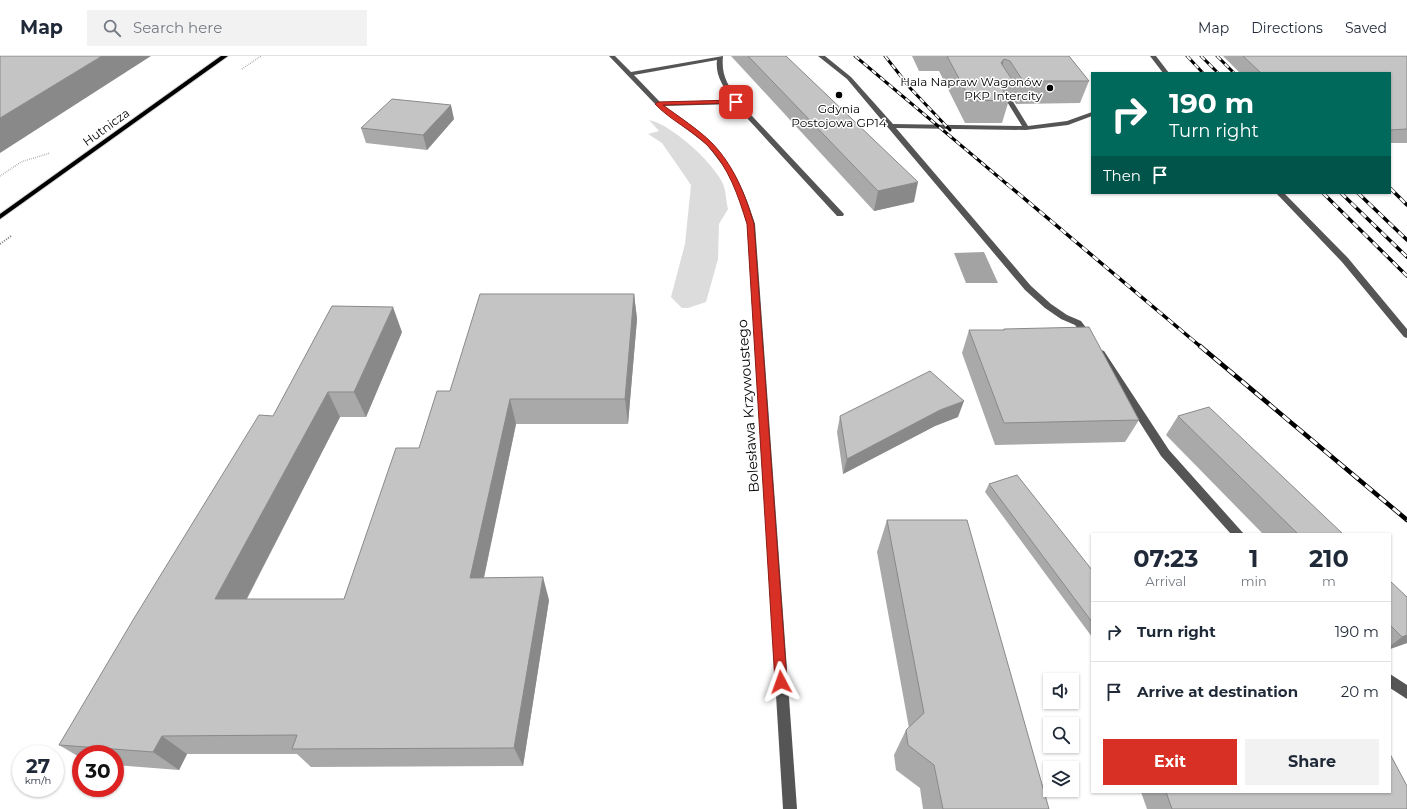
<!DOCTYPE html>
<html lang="en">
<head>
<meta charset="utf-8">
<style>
  body { margin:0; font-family:Montserrat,sans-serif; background:#f2f2f3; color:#1f2937; height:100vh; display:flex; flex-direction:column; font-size:15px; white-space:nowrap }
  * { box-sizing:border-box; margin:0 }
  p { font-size:13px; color:#747a83 }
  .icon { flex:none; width:22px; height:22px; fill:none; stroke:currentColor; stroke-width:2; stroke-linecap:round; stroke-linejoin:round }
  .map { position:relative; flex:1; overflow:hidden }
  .panel { position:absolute; left:1091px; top:477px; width:300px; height:260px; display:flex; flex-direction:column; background:#fff; border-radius:0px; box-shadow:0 1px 3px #0004 }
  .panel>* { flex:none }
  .hud { position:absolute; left:1091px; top:16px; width:300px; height:122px; border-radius:0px; box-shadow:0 1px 3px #0004; background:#00695c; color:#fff; overflow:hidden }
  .fabs { position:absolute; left:1043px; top:617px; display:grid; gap:8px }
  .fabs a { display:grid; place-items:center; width:36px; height:36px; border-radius:0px; background:#fff; box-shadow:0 1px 3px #0004; font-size:20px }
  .speed { position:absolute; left:12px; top:689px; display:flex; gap:8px; font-size:20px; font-weight:700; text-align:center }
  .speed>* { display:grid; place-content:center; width:52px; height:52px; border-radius:50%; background:#fff; box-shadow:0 1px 3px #0004; line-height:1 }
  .speed small { font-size:10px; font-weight:400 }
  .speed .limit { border:6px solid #d22; background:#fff; color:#111 }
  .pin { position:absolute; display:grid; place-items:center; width:34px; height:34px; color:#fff; margin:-17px; border-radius:8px; box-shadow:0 2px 6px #0006 }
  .me { position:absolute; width:44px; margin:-22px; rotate:356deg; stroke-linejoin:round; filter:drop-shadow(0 0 3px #0008) }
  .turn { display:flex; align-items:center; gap:14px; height:84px; padding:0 12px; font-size:18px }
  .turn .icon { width:52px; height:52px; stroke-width:2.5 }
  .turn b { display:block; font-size:28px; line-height:34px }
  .then { display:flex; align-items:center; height:38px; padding:0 12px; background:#0003; gap:8px; font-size:15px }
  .eta { display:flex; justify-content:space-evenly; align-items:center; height:68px; text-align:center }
  .eta b { font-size:24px; font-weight:700; line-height:28px }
  .primary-button { display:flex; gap:8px; margin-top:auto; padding:8px 12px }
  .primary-button a { flex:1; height:46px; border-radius:0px; background:#d93025; color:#fff; font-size:16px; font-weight:700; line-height:46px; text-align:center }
  .primary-button a+a { background:#f2f2f3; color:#1f2937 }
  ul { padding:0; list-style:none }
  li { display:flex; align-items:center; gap:12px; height:60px; padding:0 12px; border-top:1px solid #e0e1e3 }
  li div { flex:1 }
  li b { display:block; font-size:15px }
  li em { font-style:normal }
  header { display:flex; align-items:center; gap:24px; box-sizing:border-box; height:56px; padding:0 20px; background:#fff; border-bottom:1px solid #e0e1e3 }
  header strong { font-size:19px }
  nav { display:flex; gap:22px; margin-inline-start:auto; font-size:14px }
  .search { width:280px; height:36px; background:#f2f2f3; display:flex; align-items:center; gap:10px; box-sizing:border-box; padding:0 14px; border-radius:0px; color:#747a83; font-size:15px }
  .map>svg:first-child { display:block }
  .green { fill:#dcdcdc }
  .water { fill:#a3a3a3 }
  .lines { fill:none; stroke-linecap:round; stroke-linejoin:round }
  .major-casing { stroke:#dbdbdb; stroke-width:2 }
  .path-far1 { stroke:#777; stroke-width:1.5; stroke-dasharray:0.5 1.5; stroke-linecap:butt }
  .path { stroke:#777; stroke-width:2; stroke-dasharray:1 1.5; stroke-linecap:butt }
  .minor { fill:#555; fill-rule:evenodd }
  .major { fill:#000; fill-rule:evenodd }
  .rail-far2-casing { stroke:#000; stroke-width:3 }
  .rail-far1-casing { stroke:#000; stroke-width:3.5 }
  .rail-casing { stroke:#000; stroke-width:4.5 }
  .rail-far2 { stroke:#fff; stroke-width:2; stroke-dasharray:5.5; stroke-linecap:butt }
  .rail-far1 { stroke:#fff; stroke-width:2.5; stroke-dasharray:7; stroke-linecap:butt }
  .rail { stroke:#fff; stroke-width:3; stroke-dasharray:9; stroke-linecap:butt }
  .wall { fill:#a9a9a9 }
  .shaded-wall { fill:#898989 }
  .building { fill:#c4c4c4; stroke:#898989 }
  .route { fill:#d93025; stroke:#8d1f18 }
  .poi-dot { fill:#000; stroke:#fff; stroke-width:1.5 }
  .labels { text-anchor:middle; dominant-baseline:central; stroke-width:3; stroke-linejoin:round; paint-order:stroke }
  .far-poi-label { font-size:12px; fill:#000; stroke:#fff; text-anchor:end }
  .far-street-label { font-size:12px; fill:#000; stroke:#fff }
  .street-label { font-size:14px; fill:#000; stroke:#fff }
</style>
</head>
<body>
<header>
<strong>Map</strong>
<div class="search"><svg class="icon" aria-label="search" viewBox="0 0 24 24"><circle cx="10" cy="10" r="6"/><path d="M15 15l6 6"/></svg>Search here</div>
<nav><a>Map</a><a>Directions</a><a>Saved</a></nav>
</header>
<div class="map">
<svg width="1407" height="753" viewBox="0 0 1407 753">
  <rect width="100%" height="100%" fill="#fff"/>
  <path class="green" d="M649 64C671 68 714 107 723 128 726 135 726 145 728 153L719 168 718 203 706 246 688 252H682L671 241 685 188 691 129 662 87 648 78 659 75Z"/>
  <polygon class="water" points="984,196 998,227 966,227 954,197"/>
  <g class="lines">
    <g class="major-casing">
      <polygon id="major" points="221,0 228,0 0,163 0,158"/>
    </g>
    <g class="path-far1">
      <polyline points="242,13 261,0"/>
      <polyline points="0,120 21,106 50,97"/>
    </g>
    <polyline class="path" points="0,188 11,180"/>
    <g class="minor">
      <path d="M609 0H615L631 16 723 0C721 20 728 28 738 45L844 158 843 160H837L734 48 664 50C679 61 700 74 712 88 735 113 745 136 755 168L797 753H783L747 168 737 136 727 115 707 89 656 49ZM717 4C715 20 724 31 732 44L660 46 634 19Z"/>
      <polygon points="818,0 825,0 851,21 893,68 1022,70 998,31 1001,29 1004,31 1028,70 1067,65 1092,56 1092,60 1068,69 1026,74 896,72 1031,230 1051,248 1067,259 1081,265 1093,281 1092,283 1086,283 1075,269 1061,263 1045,252 1025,234 847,23"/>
      <polygon points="1150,0 1156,0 1169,17 1163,17"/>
      <polygon points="1276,137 1284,137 1348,202 1407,273 1407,282 1404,281 1342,206"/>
      <polygon points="1101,294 1104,295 1169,394 1244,478 1231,478 1161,400 1096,297"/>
      <polygon points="1390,618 1407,629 1407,643 1390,632"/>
    </g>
    <use href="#major" class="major"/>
    <g class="rail-far2-casing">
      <g id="rail-far2">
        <polyline points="855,0 1008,129"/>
        <polyline points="885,0 911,33 950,74"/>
        <polyline points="1187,0 1203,17"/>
        <polyline points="1201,0 1218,17"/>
        <polyline points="1217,0 1234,17"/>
      </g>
    </g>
    <g class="rail-far1-casing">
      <g id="rail-far1">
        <polyline points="1007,128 1201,291"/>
        <polyline points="1390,132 1407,149"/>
        <polyline points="1323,137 1407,220"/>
        <polyline points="1341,137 1407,201"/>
        <polyline points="1358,137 1407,184"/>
      </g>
    </g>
    <g class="rail-casing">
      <polyline id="rail" points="1200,290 1407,464"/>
    </g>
    <use href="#rail-far2" class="rail-far2"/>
    <use href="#rail-far1" class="rail-far1"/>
    <use href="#rail" class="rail"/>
  </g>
  <g class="wall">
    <polygon points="731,0 786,0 914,146 874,155"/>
    <polygon points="912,0 1069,0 1089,25 1080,47 1016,48 1010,37 1008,43 1009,44 1002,67 965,67 939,15 919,15"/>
    <polygon points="1223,0 1407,0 1407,87 1390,87 1390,17 1240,17"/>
    <polygon points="454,63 427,94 366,87 361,72"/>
    <polygon points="634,238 637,263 628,368 516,368 484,522 549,544 523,710 311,711 297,698 187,698 179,714 115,709 115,698 81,698 81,702 59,689 273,360 402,276 366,361 340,361 247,543 344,543 419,392 450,335"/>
    <polygon points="1004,273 1139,364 1125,386 995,389 962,297 969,274 1003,274"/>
    <polygon points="840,360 958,361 935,370 843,418 837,376"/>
    <polygon points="1178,360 1343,478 1263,478 1166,379"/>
    <polygon points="989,428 1092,514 1092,581 985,436"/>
    <polygon points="887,464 1049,753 923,753 920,732 896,714 894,699 906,674 909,672 877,496"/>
    <polygon points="1390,525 1407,587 1390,593"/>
    <polygon points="1141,736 1390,736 1407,753 1147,753"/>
  </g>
  <g class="shaded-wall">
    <polygon points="102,0 151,0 0,97 0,62"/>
    <polygon points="1004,3 998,25 1001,7"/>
    <polygon points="451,49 454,63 427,94 423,79"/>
    <polygon points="918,126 914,146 874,155 878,135"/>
    <polygon points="634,238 637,263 628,368 625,343"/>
    <polygon points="393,251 402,276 366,361 354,336"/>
    <polygon points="328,336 340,361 235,565 215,543"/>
    <polygon points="510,343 516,368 479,544 470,522"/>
    <polygon points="964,345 958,361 935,370 843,418 847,403 940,354"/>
    <polygon points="543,521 549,544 523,710 514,692"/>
    <polygon points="1407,579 1407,587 1390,593 1390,590 1402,581"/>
    <polygon points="162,680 187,698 179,714 153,696"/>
  </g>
  <g class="building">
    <polygon points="0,0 102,0 0,62"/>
    <polygon points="748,0 786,0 918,126 878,135"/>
    <polygon points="947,0 1069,0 1089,25 1023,25 1010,5 1004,3 1001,7 1013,25 998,26 1009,44 971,45"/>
    <polygon points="1243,0 1407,0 1407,73 1390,74 1390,17 1261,17"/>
    <polygon points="392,43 451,49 423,79 361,72"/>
    <polygon points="480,238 634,238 625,343 510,343 470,522 543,521 514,692 292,693 297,679 162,680 153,696 59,689 133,564 259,359 273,360 332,250 393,251 354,336 328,336 215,543 344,543 396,392 419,392 437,335 450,335"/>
    <polygon points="1089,271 1139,364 1004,367 969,274 1004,274 1004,273"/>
    <polygon points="930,315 964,345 940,354 847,403 840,360"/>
    <polygon points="1209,351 1343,478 1298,478 1178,360"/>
    <polygon points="1017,419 1092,514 1092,566 989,428"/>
    <polygon points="887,464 967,464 1049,753 943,753 934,709 908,689 906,674 924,657"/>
    <polygon points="1390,525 1407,541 1407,579 1402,581 1390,569"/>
    <polygon points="1390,698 1407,730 1407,753 1172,753 1166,736 1390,736"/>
  </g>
  <path class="route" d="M736 44 738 47 663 49C679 61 698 73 712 87 734 110 745 138 754 168L787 626 785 630 781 631 777 630 775 626 747 168C738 139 729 112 708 90 692 74 670 64 655 48L658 46Z"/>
  <g class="poi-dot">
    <circle cx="1050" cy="32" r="4"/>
    <circle cx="839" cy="39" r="4"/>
  </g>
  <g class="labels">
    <g class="far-poi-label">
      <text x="1042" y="25">Hala Napraw Wagonów<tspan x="1042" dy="14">PKP Intercity</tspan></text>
      <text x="839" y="52" text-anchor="middle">Gdynia<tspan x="839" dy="14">Postojowa GP14</tspan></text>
    </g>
    <g class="far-street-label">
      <text transform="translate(106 71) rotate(-36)">Hutnicza</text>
    </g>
    <g class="street-label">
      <text transform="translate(748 350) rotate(-94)">Bolesława Krzywoustego</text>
    </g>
  </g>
</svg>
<div class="fabs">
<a><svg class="icon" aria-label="sound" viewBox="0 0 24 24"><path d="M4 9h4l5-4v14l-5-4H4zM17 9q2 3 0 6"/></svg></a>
<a><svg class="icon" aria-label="search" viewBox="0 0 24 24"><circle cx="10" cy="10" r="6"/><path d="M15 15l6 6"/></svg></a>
<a><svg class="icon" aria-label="layers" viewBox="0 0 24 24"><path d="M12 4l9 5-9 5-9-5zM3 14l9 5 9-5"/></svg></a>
</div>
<div class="speed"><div>27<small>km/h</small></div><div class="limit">30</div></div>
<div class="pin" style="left:736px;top:46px;background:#d93025"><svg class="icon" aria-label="arrive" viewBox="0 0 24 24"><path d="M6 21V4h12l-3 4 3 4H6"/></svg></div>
<svg class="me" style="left:781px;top:626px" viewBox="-20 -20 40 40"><path d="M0-17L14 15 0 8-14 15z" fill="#d93025" stroke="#fff" stroke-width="4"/></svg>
<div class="hud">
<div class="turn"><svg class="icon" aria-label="right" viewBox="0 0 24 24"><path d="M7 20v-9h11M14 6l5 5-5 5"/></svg><div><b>190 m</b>Turn right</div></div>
<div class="then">Then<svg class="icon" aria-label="arrive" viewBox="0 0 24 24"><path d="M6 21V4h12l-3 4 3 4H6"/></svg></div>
</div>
<section class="panel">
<div class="eta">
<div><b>07:23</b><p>Arrival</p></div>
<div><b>1</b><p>min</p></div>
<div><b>210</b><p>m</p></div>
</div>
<ul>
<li><svg class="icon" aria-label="right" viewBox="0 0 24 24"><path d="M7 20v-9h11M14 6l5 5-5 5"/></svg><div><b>Turn right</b></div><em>190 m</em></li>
<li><svg class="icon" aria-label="arrive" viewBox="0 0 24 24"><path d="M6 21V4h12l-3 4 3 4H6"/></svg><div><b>Arrive at destination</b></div><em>20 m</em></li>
</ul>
<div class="primary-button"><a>Exit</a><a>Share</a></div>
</section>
</div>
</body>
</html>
